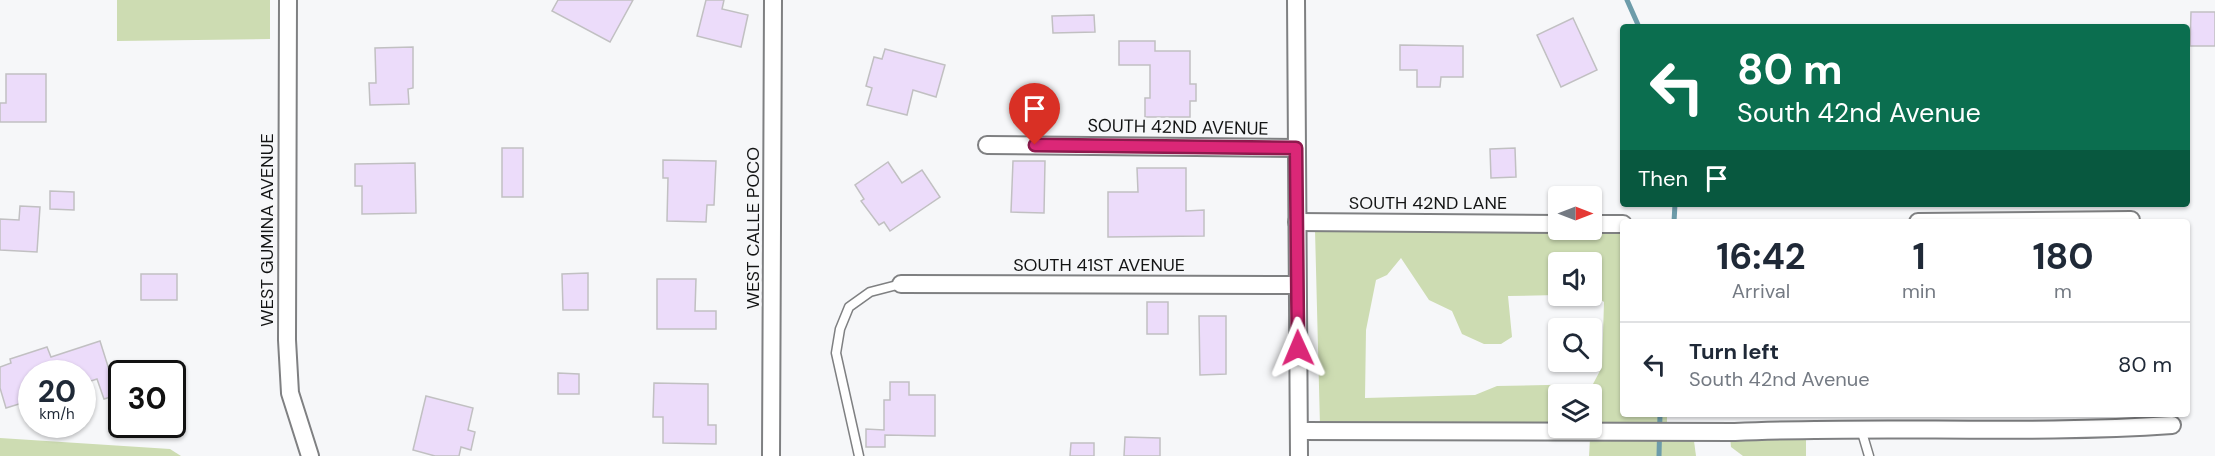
<!DOCTYPE html>
<html lang="en">
<head>
<meta charset="utf-8">
<style>
  body { margin:0; font-family:"DM Sans",sans-serif; background:#f6f6f7; color:#1f2937; height:100vh; display:flex; flex-direction:column; font-size:22px; white-space:nowrap }
  * { box-sizing:border-box; margin:0 }
  p { font-size:20px; color:#747a83 }
  .icon { flex:none; width:33px; height:33px; fill:none; stroke:currentColor; stroke-width:2; stroke-linecap:round; stroke-linejoin:round }
  .map { position:relative; flex:1; overflow:hidden }
  .panel { position:absolute; left:1620px; top:219px; width:570px; height:198px; display:flex; flex-direction:column; background:#fff; border-radius:6px; box-shadow:0 2px 4px #0004 }
  .panel>* { flex:none }
  .top-card { position:absolute; left:1620px; top:24px; width:570px; height:183px; border-radius:6px; box-shadow:0 2px 4px #0004; background:#0b6e4f; color:#fff; overflow:hidden }
  .needle { width:39px; rotate:90deg }
  .controls { position:absolute; left:1548px; top:186px; display:grid; gap:12px }
  .controls a { display:grid; place-items:center; width:54px; height:54px; border-radius:6px; background:#fff; box-shadow:0 2px 4px #0004; font-size:30px }
  .speed { position:absolute; left:18px; top:360px; display:flex; gap:12px; font-size:30px; font-weight:700; text-align:center }
  .speed>* { display:grid; place-content:center; width:78px; height:78px; border-radius:50%; background:#fff; box-shadow:0 2px 4px #0004; line-height:1 }
  .speed small { font-size:15px; font-weight:400 }
  .speed .limit { border:3px solid #111; border-radius:9px; background:#fff; color:#111 }
  .pin { position:absolute; display:grid; place-items:center; width:51px; height:51px; color:#fff; margin:-62px -26px; border-radius:50% 50% 50% 0; rotate:-45deg; box-shadow:0 0 6px #0007 }
  .pin .icon { rotate:45deg }
  .me { position:absolute; width:66px; margin:-33px; rotate:359deg; stroke-linejoin:round; filter:drop-shadow(0 0 4px #0008) }
  .turn { display:flex; align-items:center; gap:21px; height:126px; padding:0 18px; font-size:27px }
  .turn .icon { width:78px; height:78px; stroke-width:2.5 }
  .turn b { display:block; font-size:42px; line-height:51px }
  .then { display:flex; align-items:center; height:57px; padding:0 18px; background:#0003; gap:12px; font-size:22px }
  .eta { display:flex; justify-content:space-evenly; align-items:center; height:102px; text-align:center }
  .eta b { font-size:36px; font-weight:700; line-height:42px }
  ul { padding:0; list-style:none }
  li { display:flex; align-items:center; gap:18px; height:84px; padding:0 18px; border-top:2px solid #e0e1e3 }
  li div { flex:1 }
  li b { display:block; font-size:22px }
  li em { font-style:normal }
  .map>svg:first-child { display:block }
  .green { fill:#cddcb2; fill-rule:evenodd }
  .lines { fill:none; stroke-linecap:round; stroke-linejoin:round }
  .stream { stroke:#6d9caa; stroke-width:5 }
  .building { fill:#ecdcfa; stroke:#c1c0c2; stroke-width:1.5 }
  .service-casing { stroke:#7f8082; stroke-width:11 }
  .minor-casing { stroke:#7f8082; stroke-width:20 }
  .service { stroke:#fff; stroke-width:8 }
  .minor { stroke:#fff; stroke-width:16 }
  .route-casing { stroke:#8e194d; stroke-width:15 }
  .route { stroke:#db2777; stroke-width:10 }
  .labels { text-anchor:middle; dominant-baseline:central; stroke-width:5; stroke-linejoin:round; paint-order:stroke }
  .street-label { font-size:18px; fill:#131414; stroke:#f6f7f9 }
</style>
</head>
<body>
<div class="map">
<svg width="2215" height="456" viewBox="0 0 2215 456">
  <rect width="100%" height="100%" fill="#f6f7f9"/>
  <g class="green">
    <polygon points="117,0 270,0 270,39 117,41"/>
    <path d="M1315 230 1623 231V414H1667V425L1592 426V394H1558V426H1320ZM1401 258 1429 300 1452 311 1462 334 1484 344H1501L1512 337 1508 296 1558 295V262H1592V294L1604 302 1602 367 1593 384 1497 386 1475 395 1365 398 1366 330 1376 280 1387 275Z"/>
    <polygon points="1806,435 1806,456 1743,456 1731,447 1730,437"/>
    <polygon points="0,438 170,449 181,456 0,456"/>
    <polygon points="1590,439 1694,441 1696,456 1589,456"/>
  </g>
  <g class="lines">
    <g class="stream">
      <polyline points="1627,0 1639,27"/>
      <polyline points="1674,222 1675,204"/>
      <polyline points="1659,456 1660,414"/>
    </g>
  </g>
  <g class="building">
    <polygon points="558,0 633,0 610,42 552,11"/>
    <polygon points="706,0 724,0 722,9 748,15 741,47 697,36"/>
    <polygon points="2191,12 2215,12 2215,46 2190,46"/>
    <polygon points="1094,15 1095,32 1053,33 1052,16"/>
    <polygon points="1573,18 1597,70 1561,87 1537,35"/>
    <polygon points="1119,41 1155,41 1155,51 1190,51 1190,84 1196,84 1196,101 1190,101 1190,117 1145,117 1145,98 1150,98 1150,65 1119,65"/>
    <polygon points="1400,45 1463,46 1463,77 1441,77 1440,87 1417,87 1417,70 1400,70"/>
    <polygon points="413,47 413,88 408,89 409,104 370,105 369,83 376,83 375,48"/>
    <polygon points="885,49 945,65 936,97 913,90 907,115 867,105 872,88 866,86 874,57 882,59"/>
    <polygon points="6,74 46,74 46,122 0,122 0,103 6,103"/>
    <rect x="502" y="148" width="21" height="49"/>
    <polygon points="1515,148 1516,177 1491,178 1490,149"/>
    <polygon points="663,160 716,161 714,205 707,205 706,222 667,221 668,178 663,178"/>
    <polygon points="1013,161 1045,161 1044,213 1011,212"/>
    <polygon points="888,162 902,183 922,170 940,197 890,231 884,222 879,225 861,201 864,199 855,185"/>
    <polygon points="415,163 416,213 362,214 362,186 355,186 355,164"/>
    <polygon points="1137,168 1186,168 1186,211 1204,210 1204,236 1108,237 1108,192 1138,192"/>
    <polygon points="50,191 74,192 74,210 50,209"/>
    <polygon points="20,206 40,207 37,252 0,250 0,219 19,220"/>
    <polygon points="588,273 588,310 563,310 562,274"/>
    <rect x="141" y="274" width="36" height="26"/>
    <polygon points="657,279 696,279 695,311 716,311 716,329 657,329"/>
    <rect x="1147" y="302" width="21" height="32"/>
    <polygon points="1199,316 1226,316 1226,374 1200,375"/>
    <polygon points="100,341 117,395 104,399 97,379 82,384 82,374 32,374 32,400 6,408 0,388 0,367 11,363 10,359 47,347 51,357"/>
    <polygon points="558,373 579,374 579,394 558,394"/>
    <polygon points="890,382 909,382 909,395 935,395 935,436 885,435 885,447 866,447 866,429 884,430 884,400 890,400"/>
    <polygon points="654,383 708,384 708,425 716,425 716,444 663,443 663,417 653,417"/>
    <polygon points="426,396 473,408 468,430 475,432 471,450 461,447 459,456 435,456 413,450"/>
    <polygon points="1125,437 1160,438 1160,456 1124,456"/>
    <polygon points="1071,443 1094,443 1094,456 1070,456"/>
  </g>
  <g class="lines">
    <g class="service-casing">
      <g id="service">
        <polyline points="1861,429 1869,456"/>
        <polyline points="859,456 836,353 840,329 849,307 870,292 901,284"/>
      </g>
    </g>
    <g class="minor-casing">
      <g id="minor">
        <polyline points="288,0 287,340 290,393 310,456"/>
        <polyline points="1296,0 1299,456"/>
        <polyline points="987,145 1296,148"/>
        <polyline points="1297,222 1558,224"/>
        <polyline points="1918,222 2131,220"/>
        <polyline points="1592,224 1623,224"/>
        <polyline points="901,284 1297,285"/>
        <path d="M1299 431 1735 432C1881 425 2026 435 2172 425"/>
        <polyline points="771,456 773,0"/>
      </g>
    </g>
    <use href="#service" class="service"/>
    <use href="#minor" class="minor"/>
  </g>
  <g class="lines">
    <g class="route-casing">
      <polyline id="route" points="1035,145 1296,148 1298,348"/>
    </g>
    <use href="#route" class="route"/>
  </g>
  <g class="labels">
    <g class="street-label">
      <text transform="translate(1178 127) rotate(1)">SOUTH 42ND AVENUE</text>
      <text x="1428" y="203">SOUTH 42ND LANE</text>
      <text transform="translate(753 228) rotate(-90)">WEST CALLE POCO</text>
      <text transform="translate(267 230) rotate(-90)">WEST GUMINA AVENUE</text>
      <text x="1099" y="265">SOUTH 41ST AVENUE</text>
    </g>
  </g>
</svg>
<div class="controls">
<a><svg class="needle" viewBox="-14 -14 28 28"><path d="M0-13l5 13h-10z" fill="#e53935"/><path d="M0 13l5-13h-10z" fill="#747a83"/></svg></a>
<a><svg class="icon" aria-label="sound" viewBox="0 0 24 24"><path d="M4 9h4l5-4v14l-5-4H4zM17 9q2 3 0 6"/></svg></a>
<a><svg class="icon" aria-label="search" viewBox="0 0 24 24"><circle cx="10" cy="10" r="6"/><path d="M15 15l6 6"/></svg></a>
<a><svg class="icon" aria-label="layers" viewBox="0 0 24 24"><path d="M12 4l9 5-9 5-9-5zM3 14l9 5 9-5"/></svg></a>
</div>
<div class="speed"><div>20<small>km/h</small></div><div class="limit">30</div></div>
<div class="pin" style="left:1035px;top:145px;background:#d93025"><svg class="icon" aria-label="arrive" viewBox="0 0 24 24"><path d="M6 21V4h12l-3 4 3 4H6"/></svg></div>
<svg class="me" style="left:1298px;top:348px" viewBox="-20 -20 40 40"><path d="M0-17L14 15 0 8-14 15z" fill="#db2777" stroke="#fff" stroke-width="4"/></svg>
<div class="top-card">
<div class="turn"><svg class="icon" aria-label="left" viewBox="0 0 24 24"><path d="M17 20v-9H6M10 6l-5 5 5 5"/></svg><div><b>80 m</b>South 42nd Avenue</div></div>
<div class="then">Then<svg class="icon" aria-label="arrive" viewBox="0 0 24 24"><path d="M6 21V4h12l-3 4 3 4H6"/></svg></div>
</div>
<section class="panel">
<div class="eta">
<div><b>16:42</b><p>Arrival</p></div>
<div><b>1</b><p>min</p></div>
<div><b>180</b><p>m</p></div>
</div>
<ul>
<li><svg class="icon" aria-label="left" viewBox="0 0 24 24"><path d="M17 20v-9H6M10 6l-5 5 5 5"/></svg><div><b>Turn left</b><p>South 42nd Avenue</p></div><em>80 m</em></li>
</ul>
</section>
</div>
</body>
</html>
